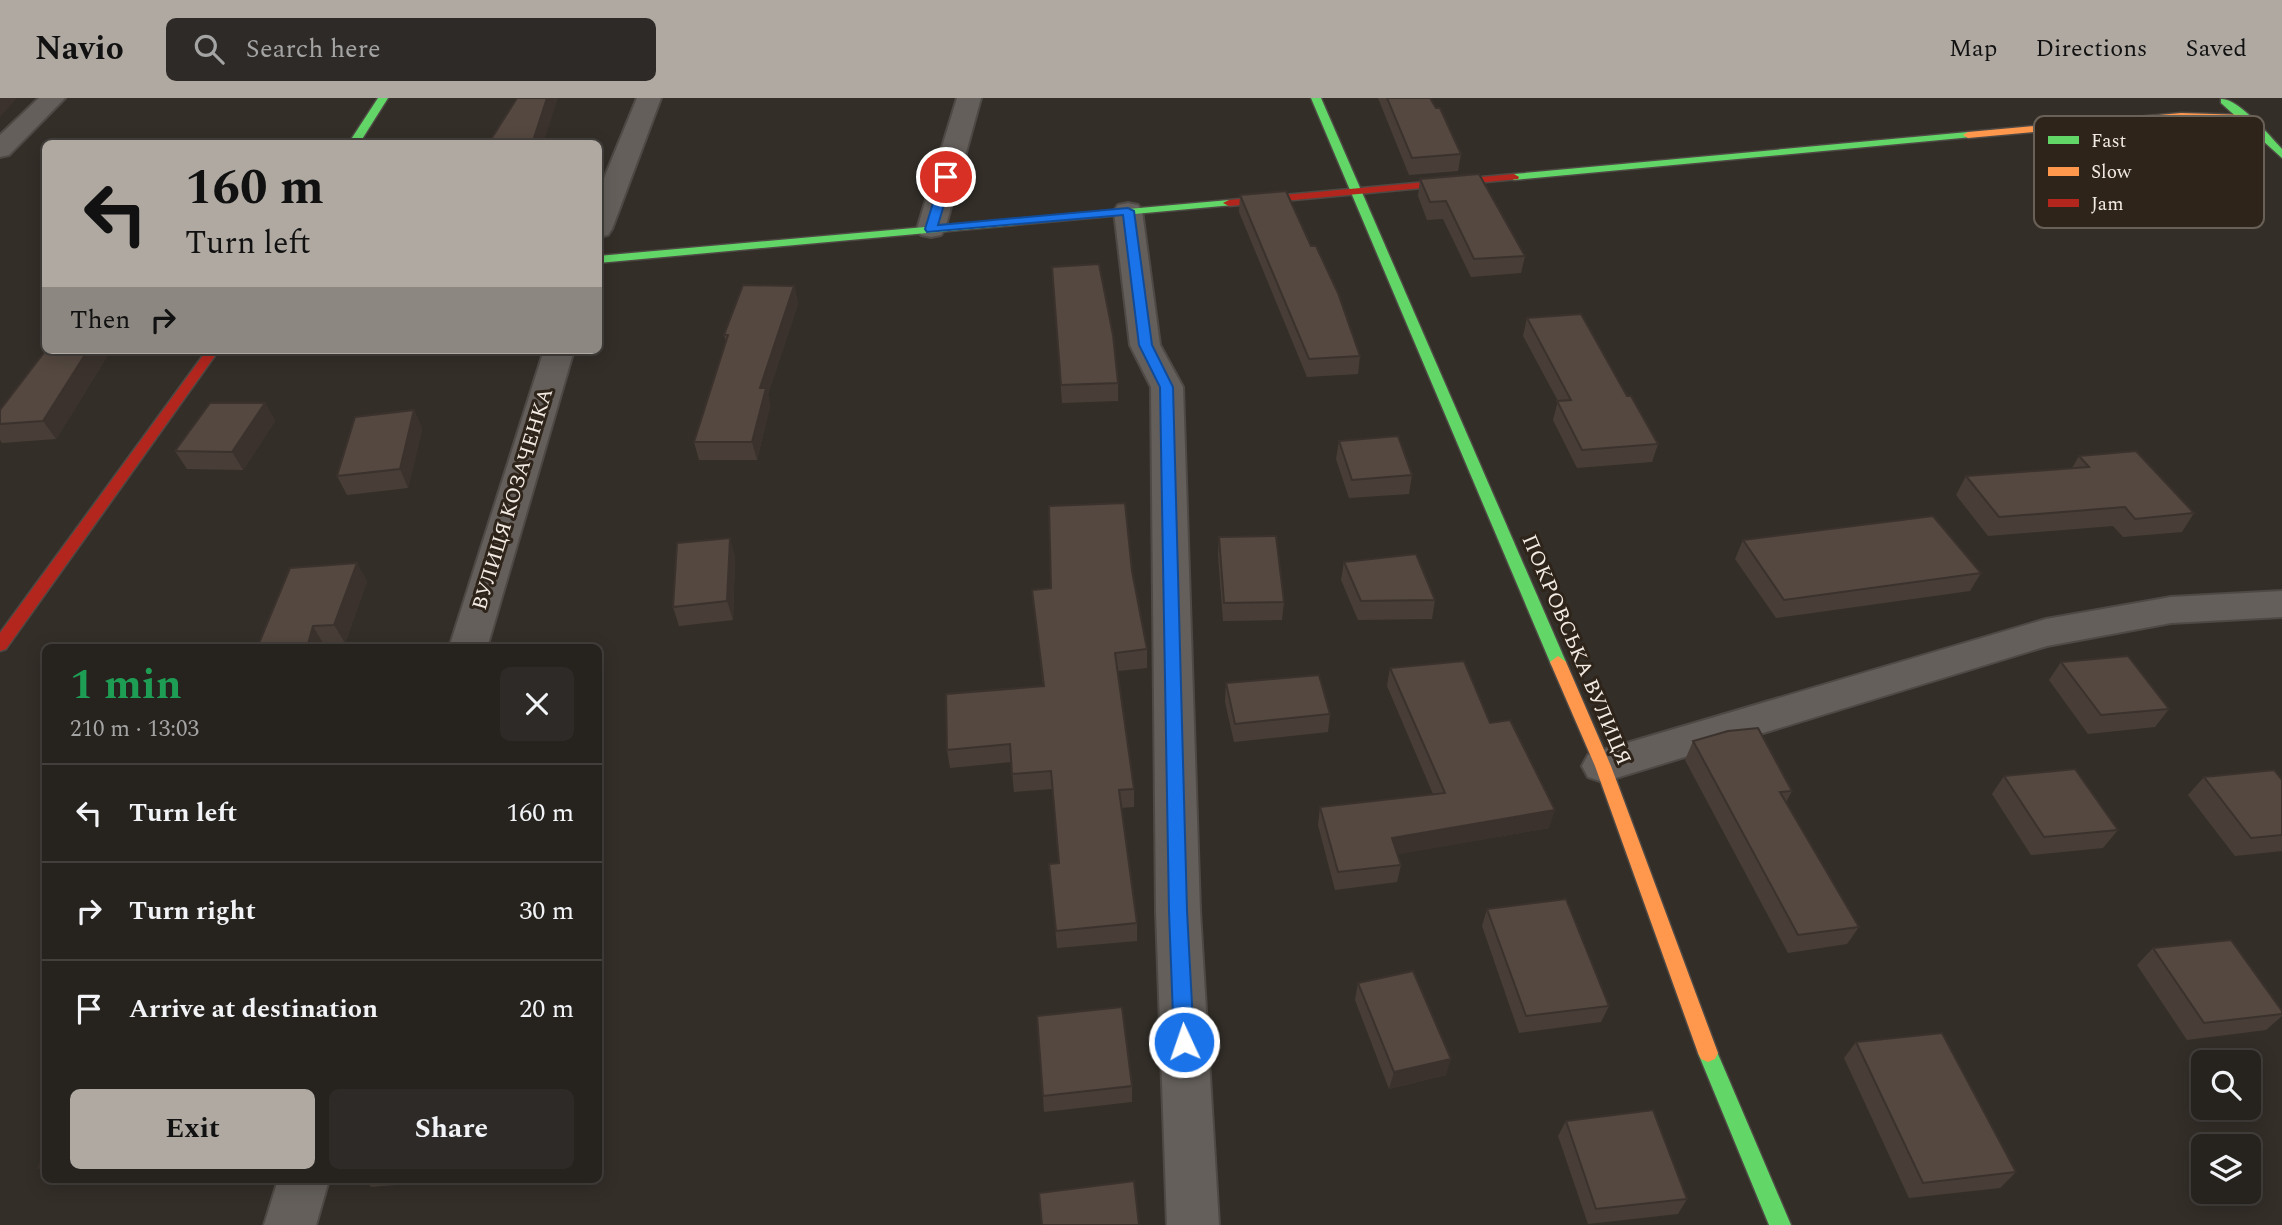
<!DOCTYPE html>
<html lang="en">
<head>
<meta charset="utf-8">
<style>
  body { margin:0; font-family:Spectral,serif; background:#2e2a27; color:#f1f3f6; height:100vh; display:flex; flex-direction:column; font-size:26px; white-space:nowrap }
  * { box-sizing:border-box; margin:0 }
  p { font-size:23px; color:#a4a4a4 }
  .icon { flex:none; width:38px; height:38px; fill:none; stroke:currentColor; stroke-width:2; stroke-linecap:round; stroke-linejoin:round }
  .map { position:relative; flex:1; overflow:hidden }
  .sheet { position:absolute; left:42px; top:546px; width:560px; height:539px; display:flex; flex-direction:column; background:#26221e; border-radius:10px; box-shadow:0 4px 18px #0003,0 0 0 2px #423f3c }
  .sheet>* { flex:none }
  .top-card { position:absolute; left:42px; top:42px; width:560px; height:214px; border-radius:10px; box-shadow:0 4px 18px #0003,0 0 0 2px #423f3c; background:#afa9a2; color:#111; overflow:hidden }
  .tools { position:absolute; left:2191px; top:952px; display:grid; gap:14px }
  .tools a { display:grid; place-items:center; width:70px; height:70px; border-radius:10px; background:#26221e; box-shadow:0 4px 18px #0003,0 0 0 2px #423f3c; font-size:35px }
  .pin { position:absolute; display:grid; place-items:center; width:60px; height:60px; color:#fff; margin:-30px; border:4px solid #fff; border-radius:50%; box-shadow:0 2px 7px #0007 }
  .me { position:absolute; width:77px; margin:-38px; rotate:357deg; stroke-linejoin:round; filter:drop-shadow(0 0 5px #0008) }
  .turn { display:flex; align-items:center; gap:24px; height:147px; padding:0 28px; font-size:32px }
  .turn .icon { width:91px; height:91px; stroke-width:2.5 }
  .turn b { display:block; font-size:49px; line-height:60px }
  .then { display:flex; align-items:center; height:66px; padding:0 28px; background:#0003; gap:14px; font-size:26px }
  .round { display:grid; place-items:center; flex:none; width:74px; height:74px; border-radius:10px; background:#2e2a27 }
  .overview { display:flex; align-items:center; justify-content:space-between; height:119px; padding:0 28px }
  h1 { font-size:42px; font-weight:700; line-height:52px; color:#1e9e55 }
  .primary-button { display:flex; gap:14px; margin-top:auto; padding:14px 28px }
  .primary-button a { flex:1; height:80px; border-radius:10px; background:#afa9a2; color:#111; font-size:28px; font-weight:700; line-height:80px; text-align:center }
  .primary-button a+a { background:#2e2a27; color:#f1f3f6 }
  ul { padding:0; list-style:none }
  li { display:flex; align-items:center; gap:21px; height:98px; padding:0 28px; border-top:2px solid #423f3c }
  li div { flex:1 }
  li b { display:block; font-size:26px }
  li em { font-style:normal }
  header { display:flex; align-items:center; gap:42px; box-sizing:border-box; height:98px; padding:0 35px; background:#afa9a2; color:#111 }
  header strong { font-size:33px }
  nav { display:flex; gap:38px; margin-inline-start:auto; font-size:24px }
  .search { width:490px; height:63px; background:#2e2a27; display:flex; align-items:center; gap:18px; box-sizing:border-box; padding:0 24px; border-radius:10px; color:#a4a4a4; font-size:26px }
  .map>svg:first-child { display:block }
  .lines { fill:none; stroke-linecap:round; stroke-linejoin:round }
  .street-casing { stroke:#4e4944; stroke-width:4 }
  .fast-casing { stroke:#4e4944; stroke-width:3 }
  .slow-casing { stroke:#4e4944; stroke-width:3 }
  .jam-casing { stroke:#4e4944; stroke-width:3 }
  .street { fill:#645f5b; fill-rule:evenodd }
  .fast { fill:#63d668; fill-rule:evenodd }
  .slow { fill:#ff974d; fill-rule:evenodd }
  .jam { fill:#b3261e; fill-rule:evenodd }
  .wall { fill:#483e37 }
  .shaded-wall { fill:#3b322d }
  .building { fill:#544840; stroke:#3b322d; stroke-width:2 }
  .route { fill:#1a73e8; stroke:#114b97; stroke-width:2 }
  .labels { text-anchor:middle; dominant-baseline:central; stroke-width:6; stroke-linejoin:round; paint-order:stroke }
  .street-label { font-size:21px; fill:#f2ebe4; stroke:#2e241a }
  .key { fill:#2e241a; stroke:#696057; stroke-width:2 }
  .key-label { font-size:19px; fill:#f2ebe4 }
</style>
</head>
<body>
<header>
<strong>Navio</strong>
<div class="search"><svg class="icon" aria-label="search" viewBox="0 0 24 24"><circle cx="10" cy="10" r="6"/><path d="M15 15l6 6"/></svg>Search here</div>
<nav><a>Map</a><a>Directions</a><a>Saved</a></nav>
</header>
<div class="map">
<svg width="2282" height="1127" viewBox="0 0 2282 1127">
  <rect width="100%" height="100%" fill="#332e28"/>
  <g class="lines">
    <g class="street-casing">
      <g id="street">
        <polygon points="39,0 65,0 9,57 0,59 0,37"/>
        <polygon points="637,0 661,0 612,131 608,137 598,139 598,95"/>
        <polygon points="957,0 981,0 945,131 941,137 931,139 921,137 917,131"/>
        <polygon points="1128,105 1138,107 1142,113 1160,247 1183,289 1200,813 1219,1127 1167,1127 1156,813 1151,289 1130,247 1114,113 1118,107"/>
        <polygon points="544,252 574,252 487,550 449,550"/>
        <polygon points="2282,493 2282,519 2171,525 2047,548 1603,684 1588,679 1582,668 1588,657 1603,652 2046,521 2171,499"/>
        <polygon points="278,1082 329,1082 316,1127 264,1127"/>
      </g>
    </g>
    <g class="fast-casing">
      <g id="fast">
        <polygon points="378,0 388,0 359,46 348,46"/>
        <polygon points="1311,0 1321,0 1566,564 1564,568 1552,568 1550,564"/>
        <path d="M2221 1C2238 0 2270 38 2282 51V60L2221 5Z"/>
        <polygon points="1968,34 1973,37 1972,39 1514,82 1509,79 1514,76"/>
        <polygon points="1229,102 1235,105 1233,107 598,165 598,158"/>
        <polygon points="1708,946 1715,949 1791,1127 1769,1127 1698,955 1701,949"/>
      </g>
    </g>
    <g class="slow-casing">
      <g id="slow">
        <polygon points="2181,15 2246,17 2251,20 2246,23 2181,21 1968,40 1963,37 1968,34"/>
        <polygon points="1558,558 1566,564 1611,668 1718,955 1715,961 1708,964 1701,961 1698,955 1595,668 1550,564"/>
      </g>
    </g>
    <g class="jam-casing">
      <g id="jam">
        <polygon points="1514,76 1519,79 1518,81 1229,108 1223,105 1229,102"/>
        <polygon points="207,252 219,252 6,551 0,553 0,535"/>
      </g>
    </g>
    <use href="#street" class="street"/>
    <use href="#fast" class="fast"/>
    <use href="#slow" class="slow"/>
    <use href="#jam" class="jam"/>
  </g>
  <g class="wall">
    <polygon points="1378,0 1430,0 1461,56 1458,73 1409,77"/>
    <polygon points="1420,81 1525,158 1521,175 1471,179 1443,121 1427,122 1418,98"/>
    <polygon points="1240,97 1360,258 1358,276 1307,279 1239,114"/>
    <polygon points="1052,169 1118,285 1118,303 1062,305"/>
    <polygon points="794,188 798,206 768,296 770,308 757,362 699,362 694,344 726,243 724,237"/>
    <polygon points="1527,220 1627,298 1658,346 1652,364 1577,370 1553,322 1558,303 1523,238"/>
    <polygon points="46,252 111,252 56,341 2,345 0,342 0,312"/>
    <polygon points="265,305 275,323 243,372 187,371 175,353"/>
    <polygon points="414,312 422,331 408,390 347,397 337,378"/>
    <polygon points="1339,343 1412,377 1409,396 1349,400 1336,361"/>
    <polygon points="2079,358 2194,415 2182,434 2123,439 2113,428 1988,438 1956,397 1966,378 2072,370"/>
    <polygon points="1219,439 1284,504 1282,522 1223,523 1218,457"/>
    <polygon points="1743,442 1981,475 1970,493 1776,520 1735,461"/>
    <polygon points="735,458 733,522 679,528 673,509"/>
    <polygon points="1344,464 1435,502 1432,521 1358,522 1341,482"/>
    <polygon points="1132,473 1147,551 1147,570 1118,573 1134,691 1134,709 1121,710 1137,825 1137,843 1057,850 1049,766 1059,765 1052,691 1014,694 1011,664 950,670 947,652 1043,588 1032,492 1051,490"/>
    <polygon points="367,483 345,545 257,550"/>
    <polygon points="2061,564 2169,611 2155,629 2088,636 2049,582"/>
    <polygon points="1390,570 1490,625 1549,730 1397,756 1401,767 1397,784 1335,792 1318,727 1320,709 1433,696 1387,588"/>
    <polygon points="1226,585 1330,616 1328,634 1234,644 1225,604"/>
    <polygon points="1693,643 1792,693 1786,704 1859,829 1847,846 1788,855 1685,662"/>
    <polygon points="2004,678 2118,732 2103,750 2031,757 1992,696"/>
    <polygon points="2204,679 2282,682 2282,753 2235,758 2188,697"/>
    <polygon points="1487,811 1609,908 1601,924 1519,935 1482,828"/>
    <polygon points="2153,850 2282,913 2282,918 2266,932 2187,942 2137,867"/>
    <polygon points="1358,885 1446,977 1389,991 1355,902"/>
    <polygon points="1856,944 2016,1074 2000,1090 1909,1100 1844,960"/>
    <polygon points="1132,988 1132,1004 1044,1014 1043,998"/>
    <polygon points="1566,1023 1687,1101 1678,1116 1588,1126 1558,1038"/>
    <polygon points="46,1049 46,1076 38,1070"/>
    <polygon points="53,1082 83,1082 57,1085"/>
    <polygon points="364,1082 459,1082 371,1089"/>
  </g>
  <g class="shaded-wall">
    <polygon points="0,0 17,0 0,19"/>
    <polygon points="547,0 558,0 543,46 532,46"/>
    <polygon points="794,188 798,206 768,296 770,308 757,362 752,344 760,290"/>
    <polygon points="88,252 111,252 56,341 43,323"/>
    <polygon points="265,305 275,323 243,372 232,354"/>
    <polygon points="414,312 422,331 408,390 400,371"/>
    <polygon points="730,440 735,458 733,522 727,503"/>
    <polygon points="357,465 367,483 345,545 334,527"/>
    <polygon points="313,528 324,547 324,550 307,550"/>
    <polygon points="1555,712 1549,730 1388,758 1392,740"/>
    <polygon points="1451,961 1446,977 1389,991 1394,974"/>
  </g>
  <g class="building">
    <polygon points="517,0 547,0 532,46 488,46"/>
    <polygon points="1387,0 1430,0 1436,10 1440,10 1461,56 1412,60"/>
    <polygon points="1479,76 1525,158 1474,161 1446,103 1430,104 1420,81"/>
    <polygon points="1286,93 1311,148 1316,148 1338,195 1360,258 1309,261 1240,97"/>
    <polygon points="1099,166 1113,237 1118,285 1061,287 1052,169"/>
    <polygon points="743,187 794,188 760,290 766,290 752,344 694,344 728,237 724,237"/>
    <polygon points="1581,216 1627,298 1631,298 1658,346 1582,352 1557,303 1571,302 1527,220"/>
    <polygon points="46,252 88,252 43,323 0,326 0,312"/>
    <polygon points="210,305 265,305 232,354 175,353"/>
    <polygon points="414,312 400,371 337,378 355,319"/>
    <polygon points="1398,338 1412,377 1352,382 1339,343"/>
    <polygon points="2136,353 2194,415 2135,421 2125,409 1999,419 1966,378 2089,369 2079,358"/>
    <polygon points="1125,405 1132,473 1147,551 1115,555 1134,691 1119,692 1137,825 1056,833 1049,766 1059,765 1051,673 1012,676 1010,646 947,652 946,596 1044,588 1032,492 1051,490 1049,408"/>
    <polygon points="1933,418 1981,475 1784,502 1743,442"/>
    <polygon points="1276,438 1284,504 1224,505 1219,439"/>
    <polygon points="730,440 727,503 673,509 677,445"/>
    <polygon points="1416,456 1435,502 1361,503 1344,464"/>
    <polygon points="357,465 334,527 313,528 307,550 257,550 290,470"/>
    <polygon points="2128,558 2169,611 2101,617 2061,564"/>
    <polygon points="1464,563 1490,625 1510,622 1555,712 1392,740 1401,767 1338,774 1320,709 1445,695 1390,570"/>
    <polygon points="1319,577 1330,616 1235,626 1226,585"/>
    <polygon points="1758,630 1792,693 1780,694 1859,829 1798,837 1693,643 1728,633"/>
    <polygon points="2075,671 2118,732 2044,739 2004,678"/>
    <polygon points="2274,672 2282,682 2282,737 2251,740 2204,679"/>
    <polygon points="1566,801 1609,908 1526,918 1487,811"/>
    <polygon points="2231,842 2282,913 2282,916 2204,925 2153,850"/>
    <polygon points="1413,873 1451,961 1394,974 1358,885"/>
    <polygon points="1122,909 1132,988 1043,998 1037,918"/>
    <polygon points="1942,935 2016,1074 1923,1085 1856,944"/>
    <polygon points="1653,1012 1687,1101 1596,1111 1566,1023"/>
    <polygon points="46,1049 46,1069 38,1070"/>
    <polygon points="1134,1083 1139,1127 1042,1127 1039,1095"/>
  </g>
  <polygon class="route" points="946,75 952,79 938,127 1128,110 1134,113 1152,247 1173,289 1187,813 1194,944 1191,950 1184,953 1177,950 1174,944 1169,813 1160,289 1139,247 1123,117 927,134 925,131 941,79"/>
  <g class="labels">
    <g class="street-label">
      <text transform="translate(513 401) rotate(-73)">ВУЛИЦЯ КОЗАЧЕНКА</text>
      <text transform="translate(1576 552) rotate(67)">ПОКРОВСЬКА ВУЛИЦЯ</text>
    </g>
  </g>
  <rect x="2034" y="18" width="230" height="112" rx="10" class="key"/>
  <rect x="2048" y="38" width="31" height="8" fill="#63d668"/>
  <rect x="2048" y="69" width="31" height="9" fill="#ff974d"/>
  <rect x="2048" y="101" width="31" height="8" fill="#b3261e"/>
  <g class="key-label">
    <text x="2091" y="49">Fast</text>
    <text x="2091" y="80">Slow</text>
    <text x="2091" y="112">Jam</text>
  </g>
</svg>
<div class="tools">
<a><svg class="icon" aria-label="search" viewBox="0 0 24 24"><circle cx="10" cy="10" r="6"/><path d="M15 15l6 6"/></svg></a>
<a><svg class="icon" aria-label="layers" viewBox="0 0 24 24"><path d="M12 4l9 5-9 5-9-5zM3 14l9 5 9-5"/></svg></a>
</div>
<div class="pin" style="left:946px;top:79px;background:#d93025"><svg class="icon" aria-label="arrive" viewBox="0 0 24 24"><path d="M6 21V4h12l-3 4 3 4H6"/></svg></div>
<svg class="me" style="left:1184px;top:944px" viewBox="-20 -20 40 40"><circle r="17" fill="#1a73e8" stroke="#fff" stroke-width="3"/><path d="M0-11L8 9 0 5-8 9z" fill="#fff"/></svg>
<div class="top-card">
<div class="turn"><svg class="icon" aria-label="left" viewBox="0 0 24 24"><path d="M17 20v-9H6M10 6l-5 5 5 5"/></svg><div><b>160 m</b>Turn left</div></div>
<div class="then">Then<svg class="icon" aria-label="right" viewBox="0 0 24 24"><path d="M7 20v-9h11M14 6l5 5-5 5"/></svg></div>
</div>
<section class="sheet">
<div class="overview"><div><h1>1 min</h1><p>210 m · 13:03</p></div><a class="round"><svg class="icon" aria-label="close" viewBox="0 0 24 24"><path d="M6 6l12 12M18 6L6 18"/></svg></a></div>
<ul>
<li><svg class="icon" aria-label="left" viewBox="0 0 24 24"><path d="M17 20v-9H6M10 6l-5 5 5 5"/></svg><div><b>Turn left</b></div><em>160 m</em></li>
<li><svg class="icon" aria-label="right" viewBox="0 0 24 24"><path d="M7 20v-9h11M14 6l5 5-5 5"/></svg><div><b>Turn right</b></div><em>30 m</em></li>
<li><svg class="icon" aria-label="arrive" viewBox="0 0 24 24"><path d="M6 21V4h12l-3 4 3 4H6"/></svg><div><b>Arrive at destination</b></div><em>20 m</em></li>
</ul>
<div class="primary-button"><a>Exit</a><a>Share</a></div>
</section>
</div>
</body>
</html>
